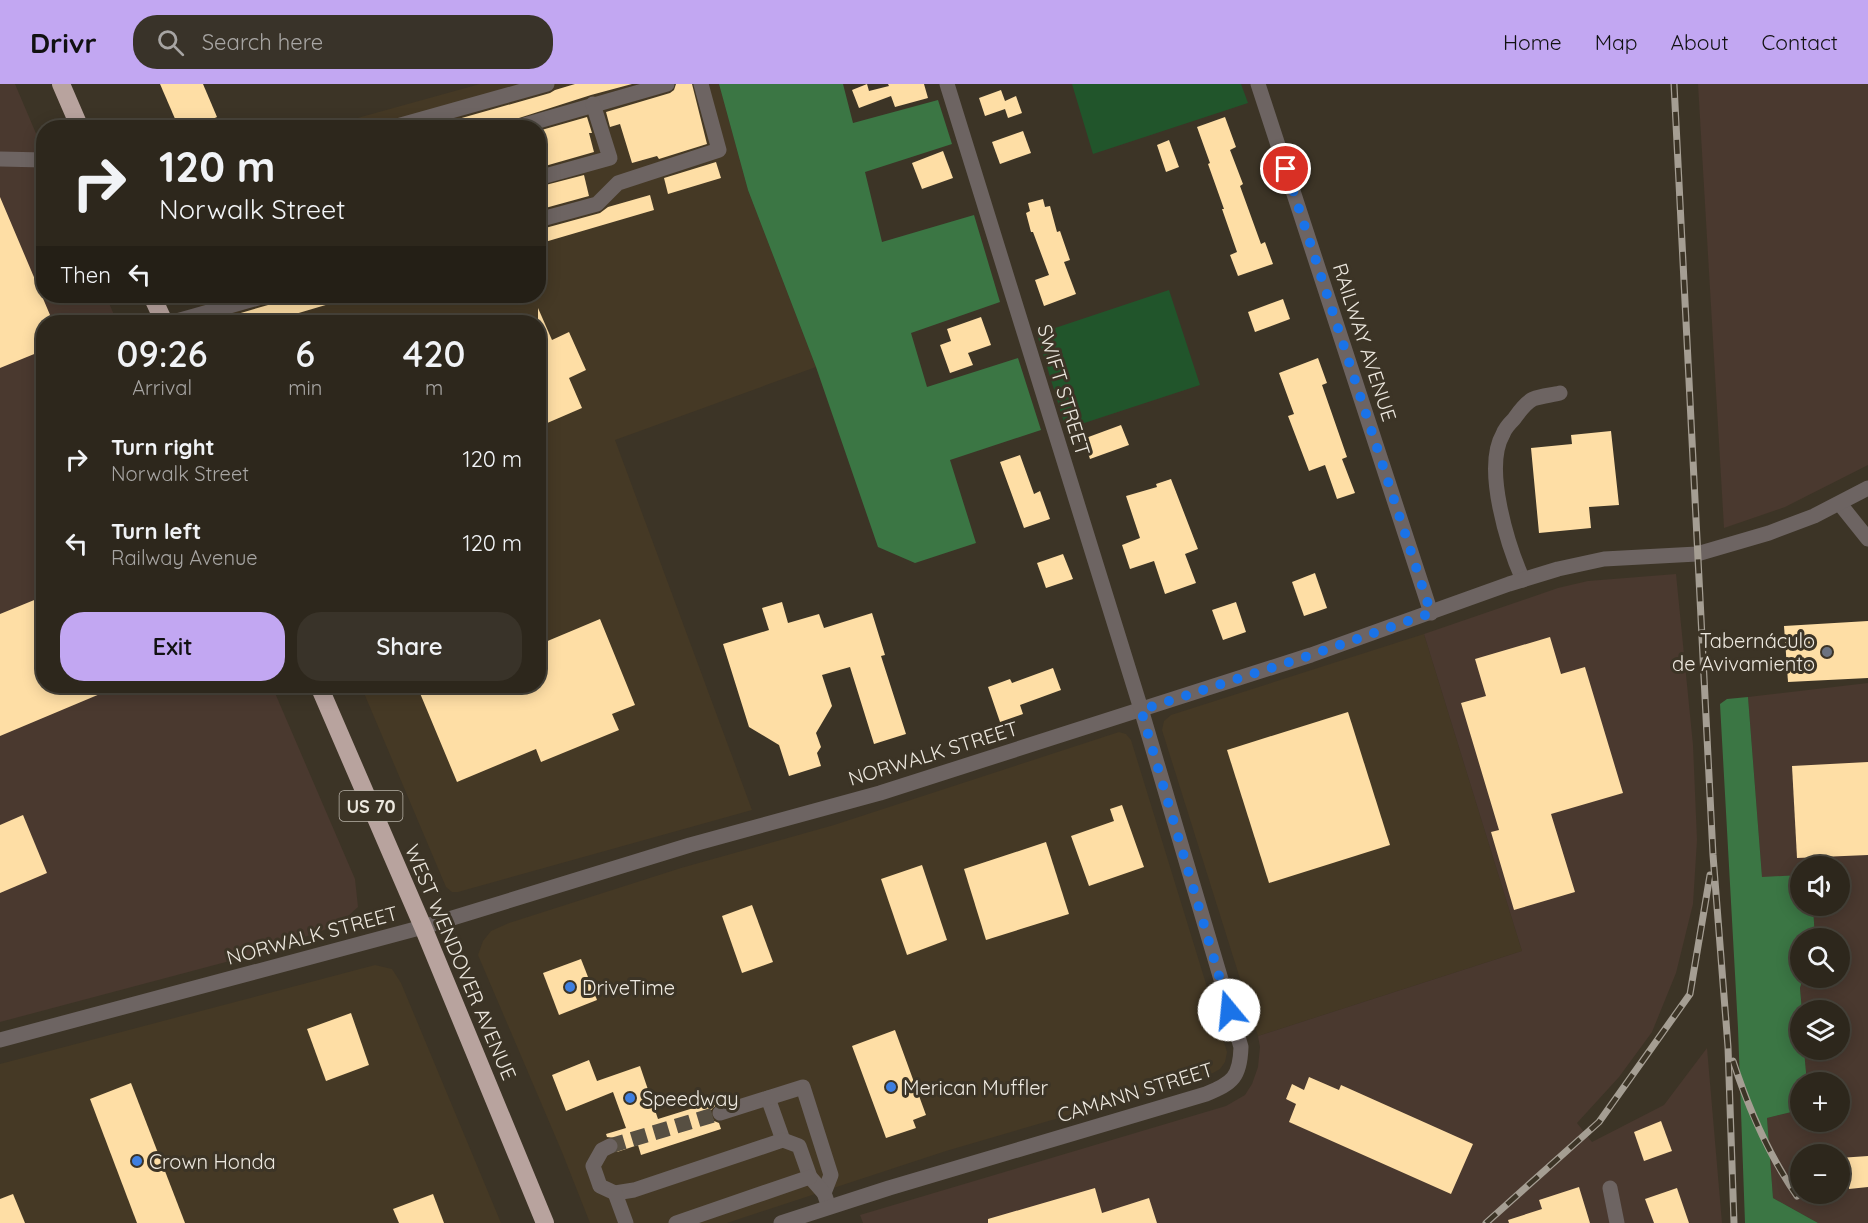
<!DOCTYPE html>
<html lang="en">
<head>
<meta charset="utf-8">
<style>
  body { margin:0; font-family:Quicksand,sans-serif; background:#393329; color:#f1f3f6; height:100vh; display:flex; flex-direction:column; font-size:22px; white-space:nowrap }
  * { box-sizing:border-box; margin:0 }
  p { font-size:20px; color:#a7a5a3 }
  .icon { flex:none; width:33px; height:33px; fill:none; stroke:currentColor; stroke-width:2; stroke-linecap:round; stroke-linejoin:round }
  .map { position:relative; flex:1; overflow:hidden }
  .panel { position:absolute; left:36px; top:231px; width:510px; height:378px; display:flex; flex-direction:column; background:#2d271c; border-radius:24px; box-shadow:0 3px 15px #0003,0 0 0 2px #48443b }
  .panel>* { flex:none }
  .hud { position:absolute; left:36px; top:36px; width:510px; height:183px; border-radius:24px; box-shadow:0 3px 15px #0003,0 0 0 2px #48443b; background:#2d271c; color:#f1f3f6; overflow:hidden }
  .controls { position:absolute; left:1790px; top:772px; display:grid; gap:12px }
  .controls a { display:grid; place-items:center; width:60px; height:60px; border-radius:50%; background:#2d271c; box-shadow:0 3px 15px #0003,0 0 0 2px #48443b; font-size:30px }
  .pin { position:absolute; display:grid; place-items:center; width:51px; height:51px; color:#fff; margin:-26px; border:3px solid #fff; border-radius:50%; box-shadow:0 2px 6px #0007 }
  .me { position:absolute; width:66px; margin:-33px; rotate:343deg; stroke-linejoin:round; filter:drop-shadow(0 0 4px #0008) }
  .turn { display:flex; align-items:center; gap:21px; height:126px; padding:0 24px; font-size:27px }
  .turn .icon { width:78px; height:78px; stroke-width:2.5 }
  .turn b { display:block; font-size:42px; line-height:51px }
  .then { display:flex; align-items:center; height:57px; padding:0 24px; background:#0003; gap:12px; font-size:22px }
  .eta { display:flex; justify-content:space-evenly; align-items:center; height:102px; text-align:center }
  .eta b { font-size:36px; font-weight:600; line-height:42px }
  .primary-button { display:flex; gap:12px; margin-top:auto; padding:12px 24px }
  .primary-button a { flex:1; height:69px; border-radius:24px; background:#c2a7f2; color:#111; font-size:24px; font-weight:600; line-height:69px; text-align:center }
  .primary-button a+a { background:#393329; color:#f1f3f6 }
  ul { padding:0; list-style:none }
  li { display:flex; align-items:center; gap:18px; height:84px; padding:0 24px }
  li div { flex:1 }
  li b { display:block; font-size:22px }
  li em { font-style:normal }
  header { display:flex; align-items:center; gap:36px; box-sizing:border-box; height:84px; padding:0 30px; background:#c2a7f2; color:#111 }
  header strong { font-size:28px }
  nav { display:flex; gap:33px; margin-inline-start:auto; font-size:21px }
  .search { width:420px; height:54px; background:#393329; display:flex; align-items:center; gap:15px; box-sizing:border-box; padding:0 21px; border-radius:24px; color:#a7a5a3; font-size:22px }
  .map>svg:first-child { display:block }
  .built { fill:#453925 }
  .industrial { fill:#4a392f; fill-rule:evenodd }
  .green { fill:#21552b }
  .forest { fill:#3b7644 }
  .building { fill:#fedea5 }
  .lines { fill:none; stroke-linecap:round; stroke-linejoin:round }
  .minor-tunnel { stroke:#574f42; stroke-width:15; stroke-dasharray:15 8; stroke-linecap:butt }
  .minor { stroke:#6d6462; stroke-width:15 }
  .highway { stroke:#b8a39e; stroke-width:18 }
  .rail-casing { stroke:#a59e93; stroke-width:7 }
  .rail { stroke:#3c3426; stroke-width:4.5; stroke-dasharray:14; stroke-linecap:butt }
  .route { stroke:#1a73e8; stroke-width:10; stroke-dasharray:0 18 }
  .worship-dot { fill:#6b7280; stroke:#3c3426; stroke-width:2 }
  .shop-dot { fill:#3f7fe0; stroke:#3c3426; stroke-width:2 }
  .labels { text-anchor:middle; dominant-baseline:central; stroke-width:6; stroke-linejoin:round; paint-order:stroke }
  .shield { fill:#3c3426; stroke:#b8b2a8; stroke-width:1.5 }
  .shield-label { font-size:18px; font-weight:bold; fill:#ede8df }
  .street-label { font-size:20px; fill:#ede8df; stroke:#3c3426 }
  .poi-label { font-size:20px; fill:#ede8df; stroke:#3c3426; text-anchor:start }
</style>
</head>
<body>
<header>
<strong>Drivr</strong>
<div class="search"><svg class="icon" aria-label="search" viewBox="0 0 24 24"><circle cx="10" cy="10" r="6"/><path d="M15 15l6 6"/></svg>Search here</div>
<nav><a>Home</a><a>Map</a><a>About</a><a>Contact</a></nav>
</header>
<div class="map">
<svg width="1868" height="1139" viewBox="0 0 1868 1139">
  <rect width="100%" height="100%" fill="#3c3426"/>
  <g class="built">
    <polygon points="480,0 719,0 748,106 816,283 615,356 752,726 458,808 452,808 446,803 361,602 538,602 538,238 207,238 196,212 538,212 538,44 325,43"/>
    <polygon points="1424,550 1522,867 1258,952 1162,646 1164,637 1171,631"/>
    <polygon points="1119,648 1126,650 1131,656 1227,968 1225,978 1220,985 1213,989 946,1067 727,1139 590,1139 562,1068 478,871 483,857 491,847 509,839 681,784 834,741"/>
    <polygon points="375,881 392,885 401,899 501,1139 0,1139 0,980"/>
  </g>
  <g class="industrial">
    <polygon points="0,0 15,0 43,66 44,212 106,212 117,238 44,238 44,602 272,602 355,795 358,823 338,841 260,869 0,938"/>
    <polygon points="1698,0 1868,0 1868,381 1785,423 1724,444"/>
    <polygon points="1676,490 1693,661 1697,756 1693,820 1676,889 1652,948 1619,993 1577,1039 1592,1058 1664,1021 1707,964 1722,1139 863,1139 860,1131 1226,1022 1245,1011 1252,1000 1258,983 1260,963 1258,952 1522,867 1424,550 1558,504 1588,497"/>
    <path d="M1868 599V1139H1818L1773 1114 1767 1034 1800 1026V1038H1839V999H1807L1804 966H1839V927H1802L1800 904 1803 894H1839V855H1815L1813 822H1839V783H1800V791L1762 794 1748 613ZM1800 1071H1839V1110H1800Z"/>
  </g>
  <g class="green">
    <polygon points="1072,0 1241,0 1248,19 1093,70"/>
    <polygon points="1169,206 1200,301 1066,345 1037,250"/>
  </g>
  <g class="forest">
    <polygon points="719,0 843,0 853,39 938,16 952,60 865,88 882,158 974,131 1000,218 911,249 927,303 1018,274 1041,346 950,376 976,459 915,479 878,463 816,283 748,106"/>
    <polygon points="1748,613 1762,793 1800,791 1800,822 1813,822 1815,855 1800,855 1800,894 1803,894 1800,904 1802,927 1800,927 1800,966 1804,966 1807,999 1800,999 1800,1026 1767,1034 1773,1114 1818,1139 1745,1139 1738,944 1720,620 1727,615"/>
  </g>
  <g class="building">
    <polygon points="160,0 203,0 217,33 192,44 179,44"/>
    <polygon points="575,0 632,0 591,11 488,44 438,44 437,41 550,9 555,6"/>
    <polygon points="676,0 692,0 707,60 659,75 657,72 632,79 620,40 610,43 606,28 670,9 674,6"/>
    <polygon points="867,0 869,7 889,2 888,0 924,0 928,14 895,23 891,12 859,24 852,6"/>
    <polygon points="1001,6 1005,17 1016,12 1022,29 1008,34 1005,25 985,32 979,14"/>
    <polygon points="587,33 592,49 589,49 594,68 538,84 538,47"/>
    <polygon points="1225,33 1236,63 1230,66 1243,100 1240,102 1261,160 1265,158 1273,180 1238,192 1230,171 1237,168 1222,125 1224,125 1208,80 1210,79 1197,43"/>
    <polygon points="1023,47 1031,69 1000,80 992,58"/>
    <polygon points="1169,56 1179,83 1166,88 1157,61"/>
    <polygon points="943,67 953,94 922,105 912,79"/>
    <polygon points="716,78 721,94 668,110 664,94"/>
    <polygon points="584,91 589,112 538,126 538,103"/>
    <polygon points="650,111 654,126 538,160 538,146 600,129 608,123"/>
    <polygon points="0,113 53,238 44,238 44,266 0,284"/>
    <polygon points="1043,115 1045,123 1050,122 1057,148 1060,147 1070,176 1064,178 1076,210 1044,222 1035,196 1049,191 1033,148 1031,148 1026,129 1030,127 1028,119"/>
    <polygon points="274,212 345,212 346,215 275,236 275,238 236,238 234,231 268,221 272,218"/>
    <polygon points="1283,215 1290,235 1255,248 1248,228"/>
    <polygon points="538,224 552,256 569,248 586,286 569,294 582,324 538,343"/>
    <polygon points="981,233 991,261 968,269 973,281 950,289 940,261 951,257 947,245"/>
    <polygon points="1318,274 1327,299 1322,301 1347,373 1342,375 1355,409 1337,415 1325,381 1309,387 1288,332 1294,330 1279,289"/>
    <polygon points="1121,341 1129,361 1090,375 1083,355"/>
    <polygon points="1611,347 1619,421 1589,423 1591,444 1539,449 1531,364 1572,360 1571,351"/>
    <polygon points="1020,371 1034,410 1040,407 1050,435 1024,444 1000,378"/>
    <polygon points="1171,395 1198,465 1185,470 1196,499 1165,510 1154,477 1130,485 1122,461 1140,454 1126,412 1157,403 1156,400"/>
    <polygon points="1063,470 1073,495 1046,504 1037,479"/>
    <polygon points="1315,489 1327,524 1304,532 1292,498"/>
    <polygon points="44,512 44,602 119,602 0,652 0,530"/>
    <polygon points="782,518 788,539 819,530 824,544 872,529 885,571 881,572 906,650 874,660 850,583 822,591 832,622 816,649 821,663 817,669 821,682 789,692 779,661 749,643 723,560 769,546 762,524"/>
    <polygon points="1236,518 1246,548 1223,556 1212,526"/>
    <polygon points="600,535 635,621 612,630 619,646 541,678 536,665 457,698 417,602 538,602 538,561"/>
    <polygon points="1868,537 1868,594 1788,598 1784,542"/>
    <polygon points="1550,553 1561,590 1585,583 1623,709 1551,730 1575,808 1514,826 1491,748 1499,746 1461,619 1486,612 1475,575"/>
    <polygon points="1053,584 1061,606 1020,621 1023,630 1000,638 988,603 1010,595 1012,599"/>
    <polygon points="1348,628 1390,761 1269,799 1227,666"/>
    <polygon points="1868,678 1868,771 1797,774 1792,682"/>
    <polygon points="1122,721 1144,783 1089,802 1071,752 1114,737 1110,725"/>
    <polygon points="23,731 47,789 0,809 0,741"/>
    <polygon points="1046,758 1069,830 986,856 964,785"/>
    <polygon points="922,781 947,856 907,871 881,795"/>
    <polygon points="752,821 773,878 742,889 722,832"/>
    <polygon points="581,875 597,916 559,931 543,889"/>
    <polygon points="351,929 369,981 326,997 307,945"/>
    <polygon points="895,946 926,1031 913,1036 916,1044 886,1054 852,962"/>
    <polygon points="589,976 597,997 640,982 658,1035 716,1017 717,1020 711,1026 711,1031 714,1037 719,1039 721,1045 641,1071 638,1061 617,1068 620,1063 618,1057 615,1054 607,1053 606,1050 626,1044 613,1008 566,1027 552,991"/>
    <polygon points="1309,993 1339,1006 1341,1001 1473,1060 1451,1110 1289,1038 1296,1020 1286,1015 1292,1000 1304,1006"/>
    <polygon points="131,999 185,1139 137,1139 90,1015"/>
    <polygon points="1661,1037 1672,1067 1644,1077 1634,1048"/>
    <polygon points="1868,1072 1868,1103 1849,1105 1848,1090 1839,1091 1839,1074"/>
    <polygon points="1579,1103 1590,1139 1509,1139 1508,1136 1542,1125 1539,1116"/>
    <polygon points="1095,1104 1102,1129 1149,1114 1157,1139 988,1139 988,1135"/>
    <polygon points="1677,1104 1689,1139 1654,1139 1645,1115"/>
    <polygon points="13,1110 25,1139 0,1139 0,1115"/>
    <polygon points="433,1110 444,1139 399,1139 393,1125"/>
  </g>
  <g class="lines">
    <polyline class="minor-tunnel" points="610,1062 720,1029"/>
    <g class="minor">
      <polyline points="1258,0 1431,529"/>
      <polyline points="390,44 547,0"/>
      <polyline points="514,44 667,0"/>
      <polyline points="0,75 44,76"/>
      <polyline points="538,94 610,74 593,20"/>
      <polyline points="538,136 597,120 618,99 719,66 701,0"/>
      <polyline points="173,238 265,212"/>
      <polyline points="1840,420 1868,455"/>
      <path d="M1523 496C1508 462 1483 384 1503 350 1505 344 1510 339 1514 335 1519 328 1525 319 1533 315 1541 312 1552 311 1560 309"/>
      <polyline points="0,956 423,843 690,761 880,709 1311,571 1509,500 1558,485 1604,475 1697,470 1769,449 1814,432 1868,404"/>
      <polyline points="768,1014 783,1056"/>
      <polyline points="720,1029 803,1003 831,1091 824,1109"/>
      <polyline points="610,1062 602,1066 593,1082 600,1102 615,1109 634,1106 783,1056 799,1062 810,1093 824,1109 829,1123"/>
      <polyline points="1610,1104 1617,1139"/>
      <polyline points="615,1109 626,1139"/>
      <polyline points="676,1139 810,1093"/>
      <path d="M781 1139 889 1104 1206 1010C1233 999 1240 993 1241 963L1141 625 947 0"/>
    </g>
    <g class="highway">
      <polyline points="61,0 80,44"/>
      <polyline points="152,212 164,238"/>
      <polyline points="319,602 423,843 545,1139"/>
    </g>
    <g class="rail-casing">
      <g id="rail">
        <polyline points="1674,0 1713,771 1728,963 1734,1139"/>
        <path d="M1733 977C1749 1026 1768 1070 1797 1112"/>
        <polyline points="1486,1139 1599,1038 1690,910 1710,791"/>
      </g>
    </g>
    <use href="#rail" class="rail"/>
  </g>
  <g class="lines">
    <polyline class="route" points="1229,926 1141,626 1311,571 1431,529 1286,85"/>
  </g>
  <circle class="worship-dot" cx="1827" cy="568" r="6"/>
  <g class="shop-dot">
    <circle cx="570" cy="903" r="6"/>
    <circle cx="891" cy="1003" r="6"/>
    <circle cx="630" cy="1014" r="6"/>
    <circle cx="137" cy="1077" r="6"/>
  </g>
  <g class="labels">
    <rect class="shield" x="339.5" y="707" width="63" height="30" rx="4.5"/>
    <g class="shield-label">
      <text x="371" y="722">US 70</text>
    </g>
    <g class="street-label">
      <text transform="translate(1365 258) rotate(72)">RAILWAY AVENUE</text>
      <text transform="translate(1064 306) rotate(73)">SWIFT STREET</text>
      <text transform="translate(933 669) rotate(-17)">NORWALK STREET</text>
      <text transform="translate(312 851) rotate(-15)">NORWALK STREET</text>
      <text transform="translate(461 878) rotate(67)">WEST WENDOVER AVENUE</text>
      <text transform="translate(1135 1008) rotate(-17)">CAMANN STREET</text>
    </g>
    <g class="poi-label">
      <text x="1815" y="556" text-anchor="end">Tabernáculo<tspan x="1815" dy="23">de Avivamiento</tspan></text>
      <text x="582" y="903">DriveTime</text>
      <text x="903" y="1003">Merican Muffler</text>
      <text x="642" y="1014">Speedway</text>
      <text x="149" y="1077">Crown Honda</text>
    </g>
  </g>
</svg>
<div class="controls">
<a><svg class="icon" aria-label="sound" viewBox="0 0 24 24"><path d="M4 9h4l5-4v14l-5-4H4zM17 9q2 3 0 6"/></svg></a>
<a><svg class="icon" aria-label="search" viewBox="0 0 24 24"><circle cx="10" cy="10" r="6"/><path d="M15 15l6 6"/></svg></a>
<a><svg class="icon" aria-label="layers" viewBox="0 0 24 24"><path d="M12 4l9 5-9 5-9-5zM3 14l9 5 9-5"/></svg></a>
<a>+</a>
<a>−</a>
</div>
<div class="pin" style="left:1286px;top:85px;background:#d93025"><svg class="icon" aria-label="arrive" viewBox="0 0 24 24"><path d="M6 21V4h12l-3 4 3 4H6"/></svg></div>
<svg class="me" style="left:1229px;top:926px" viewBox="-20 -20 40 40"><circle r="19" fill="#fff"/><path d="M0-13L10 11 0 6-10 11z" fill="#1a73e8"/></svg>
<div class="hud">
<div class="turn"><svg class="icon" aria-label="right" viewBox="0 0 24 24"><path d="M7 20v-9h11M14 6l5 5-5 5"/></svg><div><b>120 m</b>Norwalk Street</div></div>
<div class="then">Then<svg class="icon" aria-label="left" viewBox="0 0 24 24"><path d="M17 20v-9H6M10 6l-5 5 5 5"/></svg></div>
</div>
<section class="panel">
<div class="eta">
<div><b>09:26</b><p>Arrival</p></div>
<div><b>6</b><p>min</p></div>
<div><b>420</b><p>m</p></div>
</div>
<ul>
<li><svg class="icon" aria-label="right" viewBox="0 0 24 24"><path d="M7 20v-9h11M14 6l5 5-5 5"/></svg><div><b>Turn right</b><p>Norwalk Street</p></div><em>120 m</em></li>
<li><svg class="icon" aria-label="left" viewBox="0 0 24 24"><path d="M17 20v-9H6M10 6l-5 5 5 5"/></svg><div><b>Turn left</b><p>Railway Avenue</p></div><em>120 m</em></li>
</ul>
<div class="primary-button"><a>Exit</a><a>Share</a></div>
</section>
</div>
</body>
</html>
